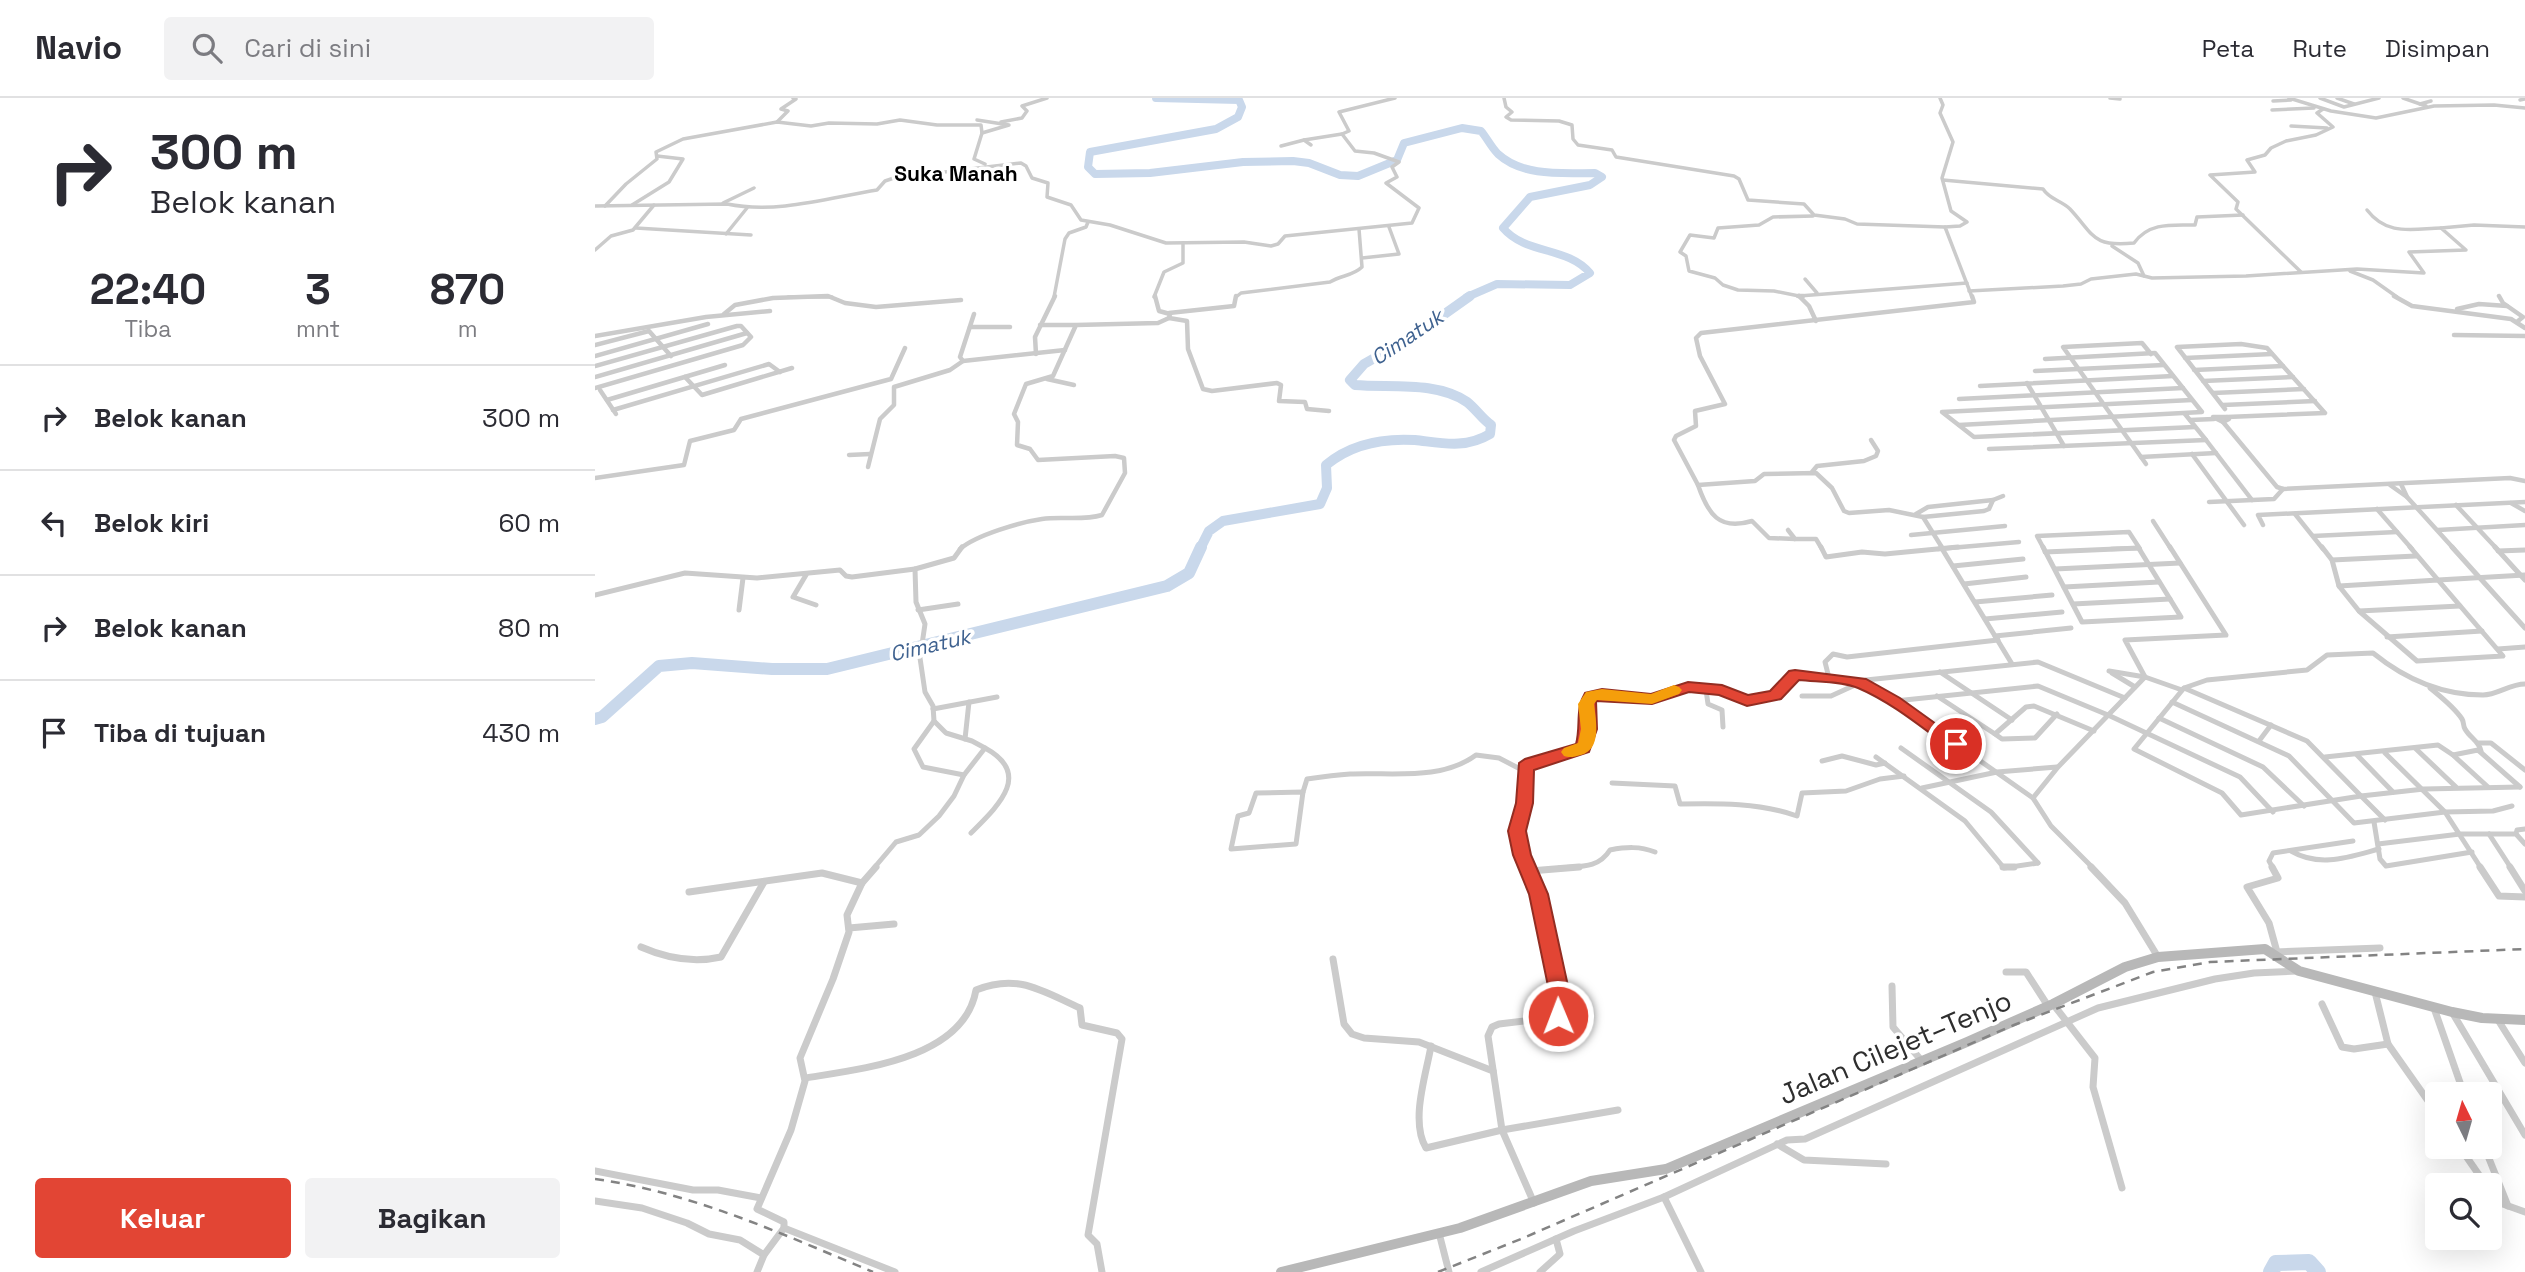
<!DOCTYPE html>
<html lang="id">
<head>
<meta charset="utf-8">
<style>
  body { margin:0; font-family:"Space Grotesk",sans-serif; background:#f2f2f3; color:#2b2b33; height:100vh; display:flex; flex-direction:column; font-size:26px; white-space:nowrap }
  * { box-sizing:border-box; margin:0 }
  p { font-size:23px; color:#7c7c81 }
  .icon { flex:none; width:38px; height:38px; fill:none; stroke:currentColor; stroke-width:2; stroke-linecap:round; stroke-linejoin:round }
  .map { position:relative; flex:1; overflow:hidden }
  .sheet { display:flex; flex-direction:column; background:#fff; width:595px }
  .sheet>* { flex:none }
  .guide { background:#fff; color:#2b2b33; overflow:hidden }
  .needle { width:46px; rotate:355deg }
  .buttons { position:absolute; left:1830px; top:984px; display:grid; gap:14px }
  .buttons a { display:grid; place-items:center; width:77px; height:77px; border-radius:7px; background:#fff; box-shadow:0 7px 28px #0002; font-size:35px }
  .pin { position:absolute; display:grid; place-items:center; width:60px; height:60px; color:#fff; margin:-30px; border:4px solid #fff; border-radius:50%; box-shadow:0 2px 7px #0007 }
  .me { position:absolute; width:77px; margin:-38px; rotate:359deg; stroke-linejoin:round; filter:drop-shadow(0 0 5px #0008) }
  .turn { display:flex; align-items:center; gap:24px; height:147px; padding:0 35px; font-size:32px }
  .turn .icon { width:91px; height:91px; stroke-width:2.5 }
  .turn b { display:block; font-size:49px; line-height:60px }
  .eta { display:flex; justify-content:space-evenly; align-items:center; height:119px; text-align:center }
  .eta b { font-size:42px; font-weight:800; line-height:49px }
  .primary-button { display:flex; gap:14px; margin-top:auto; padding:14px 35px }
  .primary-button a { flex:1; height:80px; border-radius:7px; background:#e24534; color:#fff; font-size:28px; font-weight:800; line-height:80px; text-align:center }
  .primary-button a+a { background:#f2f2f3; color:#2b2b33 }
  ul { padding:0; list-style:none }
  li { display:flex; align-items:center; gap:21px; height:105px; padding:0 35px; border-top:2px solid #e1e1e2 }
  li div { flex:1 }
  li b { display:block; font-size:26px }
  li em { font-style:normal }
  header { display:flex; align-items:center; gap:42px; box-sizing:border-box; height:98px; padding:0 35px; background:#fff; border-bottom:2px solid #e1e1e2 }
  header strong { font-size:33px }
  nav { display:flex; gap:38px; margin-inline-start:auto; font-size:24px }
  .search { width:490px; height:63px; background:#f2f2f3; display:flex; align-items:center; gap:18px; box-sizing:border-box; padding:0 24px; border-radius:7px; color:#7c7c81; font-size:26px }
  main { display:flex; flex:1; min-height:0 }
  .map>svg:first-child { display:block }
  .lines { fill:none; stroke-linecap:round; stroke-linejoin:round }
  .river-far3 { stroke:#c9d8eb; stroke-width:8 }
  .river-far2 { stroke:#c9d8eb; stroke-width:10 }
  .river-far1 { stroke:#c9d8eb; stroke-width:12 }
  .river { stroke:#c9d8eb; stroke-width:16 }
  .street-far3 { stroke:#cbcbcb; stroke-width:3.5 }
  .street-far2 { stroke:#cbcbcb; stroke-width:4.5 }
  .street-far1 { stroke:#cbcbcb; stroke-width:5 }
  .street { stroke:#cbcbcb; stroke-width:7 }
  .secondary { stroke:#b8b8b8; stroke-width:10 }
  .rail { stroke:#838383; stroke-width:2.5; stroke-dasharray:9 7; stroke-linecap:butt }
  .route { fill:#e24534; stroke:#932d22; stroke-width:2 }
  .slow { fill:#f59e0b }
  .labels { text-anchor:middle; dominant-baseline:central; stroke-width:7; stroke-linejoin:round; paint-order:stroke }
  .far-quarter-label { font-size:21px; font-weight:bold; fill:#000; stroke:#fff }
  .far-water-label { font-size:21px; font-style:italic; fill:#3e618f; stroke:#fff }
  .near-street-label { font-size:28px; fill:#2e2e2e; stroke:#fff }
</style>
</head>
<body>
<header>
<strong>Navio</strong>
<div class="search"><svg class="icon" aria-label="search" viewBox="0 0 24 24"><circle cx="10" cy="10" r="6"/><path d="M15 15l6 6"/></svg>Cari di sini</div>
<nav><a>Peta</a><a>Rute</a><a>Disimpan</a></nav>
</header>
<main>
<section class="sheet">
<div class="guide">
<div class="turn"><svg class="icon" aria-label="right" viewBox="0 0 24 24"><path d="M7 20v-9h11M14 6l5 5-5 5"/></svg><div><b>300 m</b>Belok kanan</div></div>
</div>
<div class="eta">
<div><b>22:40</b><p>Tiba</p></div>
<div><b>3</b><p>mnt</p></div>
<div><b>870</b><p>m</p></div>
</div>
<ul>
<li><svg class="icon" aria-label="right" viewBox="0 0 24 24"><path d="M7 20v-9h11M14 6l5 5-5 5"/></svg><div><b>Belok kanan</b></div><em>300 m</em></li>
<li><svg class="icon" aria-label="left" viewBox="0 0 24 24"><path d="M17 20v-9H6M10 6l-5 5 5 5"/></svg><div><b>Belok kiri</b></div><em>60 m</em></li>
<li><svg class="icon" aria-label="right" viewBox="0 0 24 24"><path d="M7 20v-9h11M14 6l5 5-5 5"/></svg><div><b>Belok kanan</b></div><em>80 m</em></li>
<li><svg class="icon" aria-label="arrive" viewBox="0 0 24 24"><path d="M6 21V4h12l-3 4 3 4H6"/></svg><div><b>Tiba di tujuan</b></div><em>430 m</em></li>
</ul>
<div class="primary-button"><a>Keluar</a><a>Bagikan</a></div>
</section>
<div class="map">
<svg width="1930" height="1174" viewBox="0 0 1930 1174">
  <rect width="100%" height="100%" fill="#fff"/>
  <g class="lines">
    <path class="river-far3" d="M561 0 644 2 647 9 643 19 621 31 495 54 493 69 500 76 555 75 648 64 698 63 714 65 745 77 763 78 802 62 809 45 867 30 886 33C892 40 896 49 903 56 928 79 968 75 1000 75L1007 79 995 87 935 99 908 130C931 157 972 148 995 175L975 187 902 186 872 199"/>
    <path class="river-far2" d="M605 451 614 433 628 423 725 406 732 390 731 367C756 346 787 340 820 342 847 345 870 351 895 336L896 327C887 321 881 311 872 304 841 283 796 290 760 287L755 282 769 266 820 237 875 198"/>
    <polyline class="river-far1" points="0,621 7,619 64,568 97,565 177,571 232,571 572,488 594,475 606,449"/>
    <polyline class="river" points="1676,1174 1681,1165 1714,1164 1723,1174"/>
    <g class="street-far3">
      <polyline points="909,0 911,9 917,14 911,19 916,22 964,23 977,27 978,41 983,47 1017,52 1021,59 1139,78 1144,81 1153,102 1209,106 1219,117 1250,121 1262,126 1350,129"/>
      <polyline points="1345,0 1348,7 1345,15 1358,44 1347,80 1356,113 1372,124 1365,128 1350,129 1377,199"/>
      <polyline points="1515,0 1525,1"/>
      <polyline points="1694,0 1736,13 1781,20 1839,8 1899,7 1930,10"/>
      <polyline points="1725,0 1749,9 1784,0"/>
      <polyline points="1742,0 1759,6"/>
      <polyline points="1808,0 1831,8"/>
      <polyline points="1925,2 1930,1"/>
      <polyline points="1678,3 1696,2"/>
      <polyline points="1825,6 1836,3"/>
      <polyline points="1677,12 1719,10"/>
      <polyline points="382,22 414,27 387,35"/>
      <polyline points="182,24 193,13 186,11 201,1 198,0"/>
      <polyline points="406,24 427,20 432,13 427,8 452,0"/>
      <polyline points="1696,28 1732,30"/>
      <polyline points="716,47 709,42 747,36"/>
      <polyline points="686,48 709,42"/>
      <path d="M1348 82 1448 91C1455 102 1466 102 1475 111 1500 138 1497 149 1539 145 1554 124 1577 127 1600 127L1602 119 1648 117"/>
      <polyline points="128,105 159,90"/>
      <polyline points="37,107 74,84 88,61 62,58"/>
      <path d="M0 108 132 106C182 116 233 100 282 92L290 83 299 80 426 65 431 68 437 80 453 85 452 99 476 107 486 122 515 127 571 145 649 144 676 148 683 146 690 138 817 125 824 110 791 85 802 79 797 69 804 64 779 55 760 53 747 36 754 33 744 14 800 0"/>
      <polyline points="10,108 31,86 62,61 61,54 88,41 182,24 216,28 234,25 282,26 305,22 342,27 386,27 387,35 379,61 390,66"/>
      <path d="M1772 112C1792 138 1816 131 1846 130"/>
      <polyline points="1218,118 1178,119 1164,127 1123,130 1119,140 1095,137 1085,154 1091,158 1094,173 1120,180 1128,187 1143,192 1179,193 1204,198 1372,185"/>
      <polyline points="41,130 156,137"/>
      <polyline points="131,136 152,110"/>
      <polyline points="1517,148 1543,165 1549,178"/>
      <polyline points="0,152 16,138 38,132 59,107"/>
      <polyline points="767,160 804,156 794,129"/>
      <polyline points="1755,173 1778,182 1802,199"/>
      <polyline points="1706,174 1641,111 1643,104 1615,77 1660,74 1652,62 1670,57 1676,50 1691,43 1721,37 1738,29 1722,15 1728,11"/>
      <polyline points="1210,181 1222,195"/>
      <polyline points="1374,193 1468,188 1486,186 1496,181 1541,176 1557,180 1651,178 1762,171 1829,175 1814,154 1871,152 1846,130 1879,127 1930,129"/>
      <polyline points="193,199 237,199"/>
      <polyline points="459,199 470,141 474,135 491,129 493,124"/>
      <polyline points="559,199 569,174 588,165 588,145"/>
      <path d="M641 199 646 195 735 184C746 177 758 178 767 169L764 131"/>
    </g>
    <g class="street-far2">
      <polyline points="1203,198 1208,198"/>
      <polyline points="1204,198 1214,208 1221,223"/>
      <polyline points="1377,198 1379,204 1106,235 1101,240 1105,258 1130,306 1100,313 1101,328 1081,338 1079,342 1103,387 1160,383 1169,376 1221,375 1237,390 1249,413 1254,415 1294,412 1328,419 1389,413 1394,411 1398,402 1408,398"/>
      <polyline points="1799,198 1817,208 1916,221 1930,230"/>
      <polyline points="1904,198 1908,205 1928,219 1923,223"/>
      <polyline points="1862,211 1884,206 1912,208"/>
      <polyline points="574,215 639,208 641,198"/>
      <polyline points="129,216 140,207 178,200 233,198 250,205 281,209 366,202"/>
      <polyline points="379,216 365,259 368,263 470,252"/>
      <polyline points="574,220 592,223 593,251 608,291 617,293 682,285 686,287 684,303 710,304 712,311 734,313"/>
      <polyline points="445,227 480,227"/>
      <polyline points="375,229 415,229"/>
      <polyline points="1859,237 1930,238"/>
      <polyline points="0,238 111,219 175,213"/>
      <polyline points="0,247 54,233 76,258"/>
      <polyline points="441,256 440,239 460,198"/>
      <polyline points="0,258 113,226"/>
      <polyline points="1590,260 1677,256"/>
      <polyline points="0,268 142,228 146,228 156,239 148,247 0,290"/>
      <polyline points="1599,272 1688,268"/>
      <polyline points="1440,273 1569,267"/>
      <polyline points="0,279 152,235"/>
      <polyline points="90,279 107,297 197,270"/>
      <polyline points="452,281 479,287"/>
      <polyline points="1608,283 1698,279"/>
      <polyline points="1432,285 1469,348"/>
      <polyline points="1385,288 1578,278"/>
      <polyline points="5,292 21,316"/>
      <polyline points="1618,295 1709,291"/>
      <polyline points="1364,301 1588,290"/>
      <polyline points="12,302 130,267"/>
      <polyline points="1597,302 1347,314 1379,339 1600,329"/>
      <polyline points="1628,307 1720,303"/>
      <polyline points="1630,311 1582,249 1646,246 1672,250 1730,315 1632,319"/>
      <polyline points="18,312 174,266 185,274"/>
      <polygon points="1618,319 1632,319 1634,321 1628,324"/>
      <polyline points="1595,322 1619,321"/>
      <polyline points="1628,324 1682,389 1688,391 1915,380 1930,383"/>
      <polyline points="1364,327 1607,314 1560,255 1450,261"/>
      <polyline points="1611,342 1657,402"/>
      <polyline points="1394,351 1611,342 1590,316"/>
      <polyline points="1597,356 1649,427"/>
      <polyline points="254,357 275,356"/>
      <polyline points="1546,359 1621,355"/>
      <polyline points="1551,366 1468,249 1547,245 1556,256"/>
      <polyline points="273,369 285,321 299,307 299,289 355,272 368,263"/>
      <polyline points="1217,374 1222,368 1269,363 1281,358 1283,353 1276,342"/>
      <polyline points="0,380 89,367 95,343 139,332 146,321 296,281 310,250"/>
      <polyline points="1806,386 1812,399 1859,451"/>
      <path d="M1103 387C1113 416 1124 433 1157 423L1174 440 1200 441"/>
      <polyline points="1795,387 1812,399"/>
      <polyline points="1614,404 1679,401 1688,391"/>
      <polyline points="1916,405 1930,413"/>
      <polyline points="1861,407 1902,451"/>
      <polyline points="1782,411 1817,451"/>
      <polyline points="1321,416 1333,409 1398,402"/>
      <polyline points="1700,416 1728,451"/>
      <polyline points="1328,419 1348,451"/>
      <polyline points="1558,423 1576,451"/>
      <polyline points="1668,427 1663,417 1930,404"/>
      <polyline points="1193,432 1200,441 1221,441 1227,451"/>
      <polyline points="1843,432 1930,427"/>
      <polyline points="1316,437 1410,428"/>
      <polyline points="1718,438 1802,434"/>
      <path d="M365 451C381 437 426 424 447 421 467 418 487 423 507 417L530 375 529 360 520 358 443 362 435 351 422 347 423 324 419 316 431 286 458 278 481 227 563 225 574 220 575 216 564 213 560 198"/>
      <polyline points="1343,451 1424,444"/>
      <polyline points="1449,451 1442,438 1534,434 1545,451"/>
      <polyline points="1516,451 1544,450"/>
    </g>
    <g class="street-far1">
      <polyline points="1226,449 1231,459 1267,454 1290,456 1363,449"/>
      <polyline points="1346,449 1417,566"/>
      <polyline points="1448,449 1487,524 1586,519 1543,449"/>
      <polyline points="1727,449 1737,462 1744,488"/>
      <polyline points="1815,449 1843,482 1930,477"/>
      <polyline points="1857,449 1930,530"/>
      <polyline points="1900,449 1930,482"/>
      <polyline points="1903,453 1930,452"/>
      <polyline points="1450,454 1544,450"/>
      <polyline points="1737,462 1821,458"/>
      <polyline points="1358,468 1428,461"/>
      <polyline points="1460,471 1585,465"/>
      <polyline points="211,477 198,499 221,507"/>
      <polygon points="1843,482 1908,558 1822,563 1764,513 1744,488"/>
      <polyline points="1369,486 1431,479"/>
      <polyline points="1469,489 1564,484"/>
      <polyline points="0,497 90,475 162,480 245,472 251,478 257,479 320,471"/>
      <polyline points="1380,504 1457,497"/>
      <polyline points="1478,506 1575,501"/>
      <polyline points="144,512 148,480"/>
      <polyline points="323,512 363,506"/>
      <polyline points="1764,513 1865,508"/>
      <polyline points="1390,521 1467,514"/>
      <polyline points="1400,538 1476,530"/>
      <polyline points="1792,539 1887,533"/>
      <polyline points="1903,551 1930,549"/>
      <polyline points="1514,573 1550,579"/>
      <polyline points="1345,574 1417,622"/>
      <polyline points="1517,575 1540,589"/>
      <polyline points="1550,579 1530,542 1631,537 1575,449"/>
      <polyline points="1234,580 1230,564 1238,556 1252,559 1403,542"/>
      <path d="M1589 590 1612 582 1712 572 1732 557 1778 555C1810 581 1846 597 1888 597 1902 597 1915 586 1930 586"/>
      <polygon points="1589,590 1712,643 1766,698 1646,717 1627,695 1539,651"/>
      <path d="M1835 590C1846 599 1859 609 1867 621 1869 624 1868 628 1870 631 1875 640 1884 643 1886 653"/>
      <polyline points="1111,592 1113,606 1127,612 1128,629"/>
      <polyline points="1207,598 1236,598 1271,582 1443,564 1530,600"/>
      <polyline points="1342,598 1400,636 1431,609 1439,608 1499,633"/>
      <polyline points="1300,603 1443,588 1513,617 1645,679 1678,714"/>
      <polyline points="1577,604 1694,658 1759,725 1850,714 1898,713 1917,708"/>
      <polyline points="338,611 402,599"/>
      <polyline points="1564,620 1668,669 1709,708"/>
      <polyline points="339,623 319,651 328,669 369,677"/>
      <polyline points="1400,636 1407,641 1440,640 1462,616"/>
      <polyline points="370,641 374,604"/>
      <polyline points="1664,643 1676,627"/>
      <polyline points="1883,645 1896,645 1930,672"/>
      <polyline points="1306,650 1396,714 1443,765"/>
      <polyline points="1820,650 1861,689"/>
      <polyline points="1790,655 1850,714 1886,770"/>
      <polyline points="1762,657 1798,694"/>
      <polyline points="1858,657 1893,689"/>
      <polyline points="1281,659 1370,723 1409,770 1443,765"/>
      <polyline points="1730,659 1843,647 1858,657 1883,652 1925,689"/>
      <polyline points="1227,663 1247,658 1281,667 1290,665"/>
      <path d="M1017 685 1080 688 1085 706C1123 705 1166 705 1202 718L1207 695 1251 693 1285 681 1309 678"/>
      <polyline points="1327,690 1402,674 1462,669"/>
      <polygon points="708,694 701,746 636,751 643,718 654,715 661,695"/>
      <path d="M708 694 712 681C726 679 741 677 755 676 797 674 846 683 881 657L904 660 929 673"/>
      <polyline points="1766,698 1790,722"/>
      <polyline points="1766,698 1829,691 1925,689"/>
      <polyline points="1438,700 1463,669 1550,579 1587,592"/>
      <polyline points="1779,724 1785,761 1791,768 1877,754"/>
      <path d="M376 735C403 708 438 676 390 650"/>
      <polyline points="1894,736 1916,770"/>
      <polyline points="1921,736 1922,732 1930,731"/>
      <polyline points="1783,746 1865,736 1921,736 1930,746"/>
      <path d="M1696 753C1725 770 1754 759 1784 751"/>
      <polyline points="279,770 301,744 324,737 344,718 359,698 369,677 390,650 377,643 351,635 339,623 338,608 330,594 325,560 330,526 321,504 320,471 359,460 367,449"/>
      <polyline points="933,770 922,737 929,705 930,670 936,665 988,650 994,629 991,606 999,597 1057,601 1093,589 1127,592 1149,602 1170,601 1180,598 1200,577 1266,585 1300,603 1438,700 1456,728 1498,770"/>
      <path d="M964 770C985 768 1003 771 1015 752 1031 749 1045 748 1060 754"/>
      <polyline points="1678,770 1674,763 1678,755 1758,743"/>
    </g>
    <g class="street">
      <polyline points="281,769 267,785 252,817 254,834 238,881 205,960 210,983 196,1032 162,1111 189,1124 189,1130 300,1174"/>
      <path d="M932 769C952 815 964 869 962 919L904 926 897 929 893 938 907 1032 939 1105"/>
      <polyline points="1408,769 1419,769"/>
      <polyline points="1496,769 1530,805 1563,859"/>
      <polyline points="1677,769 1683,780 1652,789 1674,825 1682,854"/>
      <polyline points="1885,769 1904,798 1930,799"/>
      <polyline points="1915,769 1930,793"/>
      <polyline points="935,773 984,769"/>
      <polyline points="94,794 227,775 267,785"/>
      <polyline points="254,830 299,826"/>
      <path d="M46 849C71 860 99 865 126 859L169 784"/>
      <polyline points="1681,854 1785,850"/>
      <polyline points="738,861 749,926 757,936 769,940 824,944 898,973"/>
      <polyline points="1411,874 1431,874 1453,908"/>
      <polyline points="1297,888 1298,929 1326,962"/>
      <polyline points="1780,894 1793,946 1843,1017"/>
      <polyline points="1458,906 1500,960 1498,989 1527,1090"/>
      <polyline points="1727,906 1747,949 1759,951 1793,946"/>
      <polyline points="1839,910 1869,996"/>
      <polyline points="1857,914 1930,1037"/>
      <polyline points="1903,922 1930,965"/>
      <path d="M836 948C831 977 815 1023 831 1050L907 1032 1023 1012"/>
      <path d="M210 980C266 971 369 961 381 892 423 875 447 893 485 910L487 927 522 935 527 941 493 1137 502 1146 507 1174"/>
      <polyline points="1182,1046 1209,1062 1291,1066"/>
      <polyline points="1864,1048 1891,1087"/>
      <polyline points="1889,1048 1913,1108"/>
      <polyline points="0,1073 98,1092 123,1092 166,1100"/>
      <polyline points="1895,1092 1905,1105 1930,1114"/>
      <polyline points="1069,1099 1106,1174"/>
      <polyline points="0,1103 47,1110 92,1125 114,1136 145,1142 169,1157"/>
      <polyline points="844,1135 854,1174"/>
      <polyline points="162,1174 169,1157 189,1130"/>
      <polyline points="886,1174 979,1133 1069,1099 1192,1042 1210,1041 1503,910 1620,881 1659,875 1702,873"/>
      <polyline points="945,1174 965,1156 961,1141"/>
    </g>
    <polyline class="secondary" points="686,1174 865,1130 996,1083 1071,1071 1372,944 1458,906 1530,869 1563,859 1670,851 1704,873 1857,914 1887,920 1930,922"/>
    <g class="rail">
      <path d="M0 1081C99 1095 187 1136 278 1174"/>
      <polyline points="843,1174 926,1141 1419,927 1558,874 1615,864 1930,851"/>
    </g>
  </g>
  <path class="route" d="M1200 572 1271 581 1305 600 1369 646 1367 650H1355C1326 629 1296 604 1263 590 1246 583 1222 584 1204 582L1186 601 1152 608 1124 597 1094 594 1057 606 1001 603 1002 631 994 654 939 672 938 705 931 733 936 757 953 796 973 888V918L970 924 963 926 956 924 953 918V888L934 796 918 757 913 733 921 705 924 665 930 661 981 646C986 628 980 611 990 595L1007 591 1056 596 1093 584 1127 587 1153 597 1175 593 1194 573Z"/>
  <path class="slow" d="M1079 587 1084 589 1087 592 1084 596 1057 606 1002 602 999 606C1001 623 1007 651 986 657 979 659 975 660 969 658L966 654 969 650 983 645 986 631 983 606 991 594 1007 591 1056 596Z"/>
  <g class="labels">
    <g class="far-quarter-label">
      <text x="361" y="75">Suka Manah</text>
    </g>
    <g class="far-water-label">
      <text transform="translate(812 239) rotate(-34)">Cimatuk</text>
      <text transform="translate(335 547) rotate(-13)">Cimatuk</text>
    </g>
    <g class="near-street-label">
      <text transform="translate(1300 949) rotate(-23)">Jalan Cilejet–Tenjo</text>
    </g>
  </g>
</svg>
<div class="buttons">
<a><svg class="needle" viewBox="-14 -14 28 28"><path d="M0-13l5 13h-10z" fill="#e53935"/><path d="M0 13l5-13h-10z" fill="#7c7c81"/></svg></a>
<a><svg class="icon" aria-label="search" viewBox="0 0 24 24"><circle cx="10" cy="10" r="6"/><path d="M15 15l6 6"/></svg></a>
</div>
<div class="pin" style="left:1361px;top:646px;background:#d93025"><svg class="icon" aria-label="arrive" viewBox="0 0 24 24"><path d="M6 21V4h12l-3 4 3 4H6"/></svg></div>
<svg class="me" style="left:963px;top:918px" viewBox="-20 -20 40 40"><circle r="17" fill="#e24534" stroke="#fff" stroke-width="3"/><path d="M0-11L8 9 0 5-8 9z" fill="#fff"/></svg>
</div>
</main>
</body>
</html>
